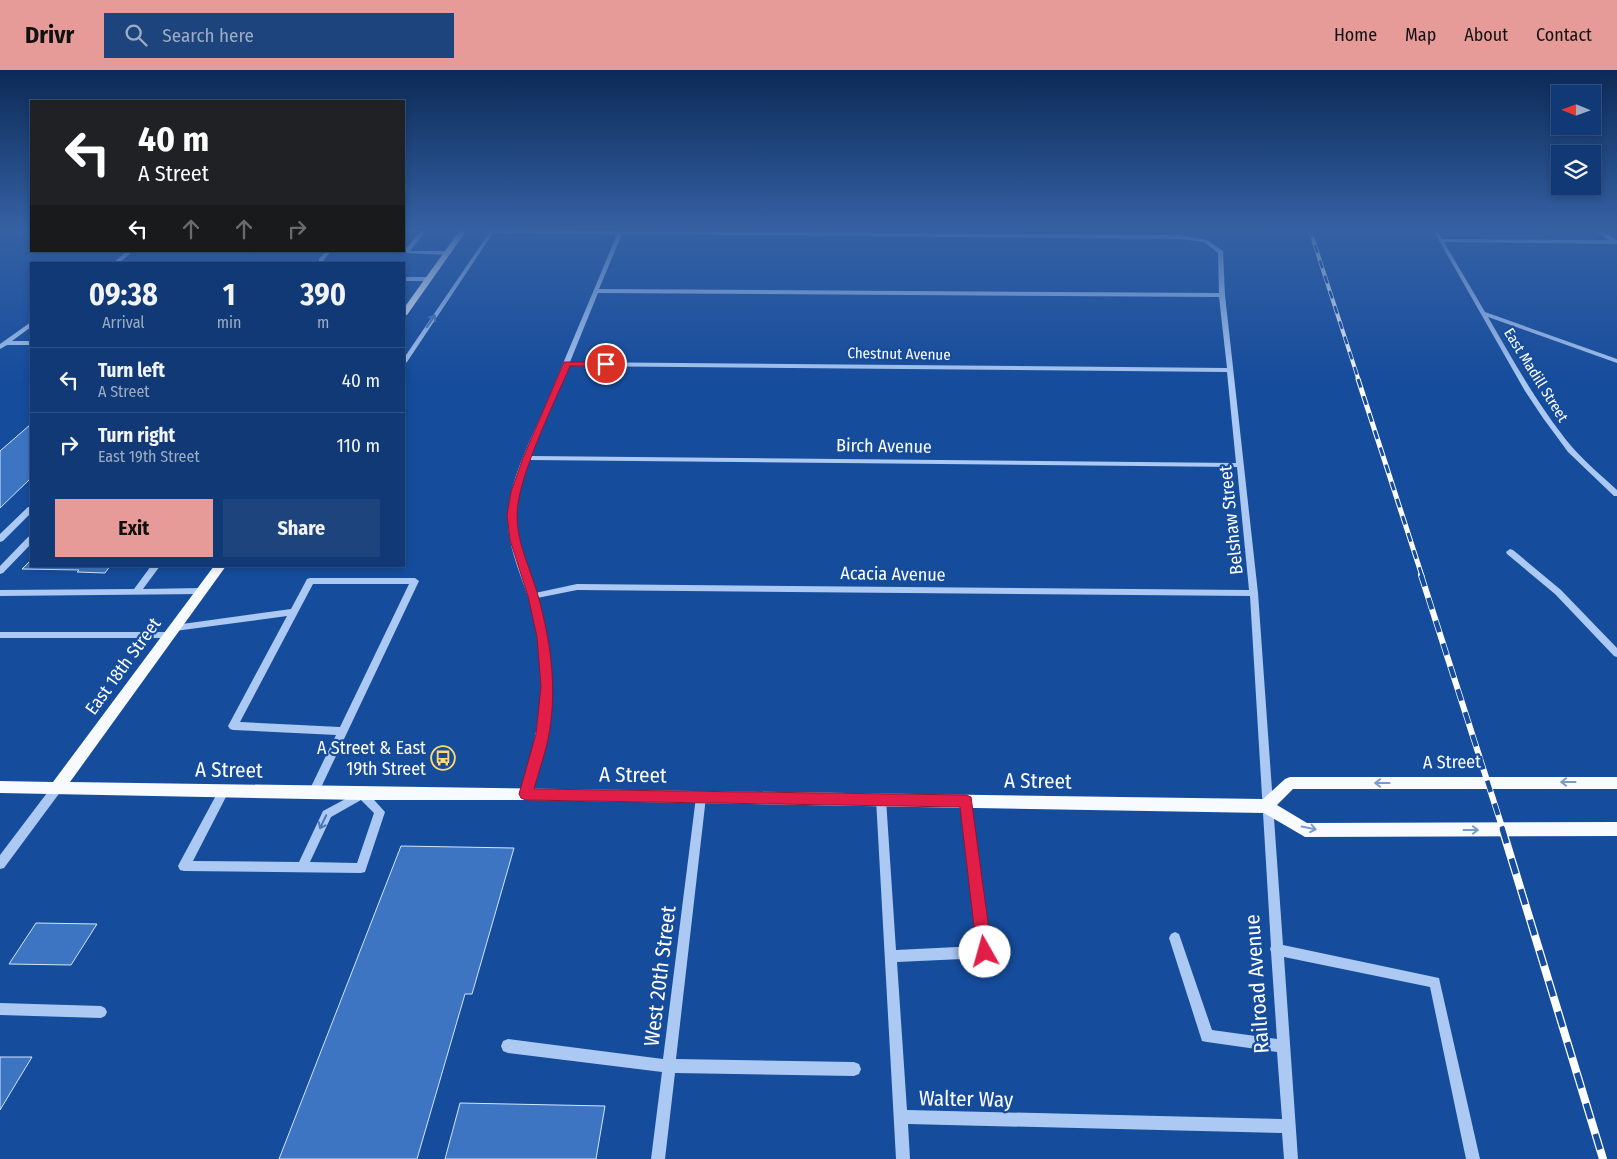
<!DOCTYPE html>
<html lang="en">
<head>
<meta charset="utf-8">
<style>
  body { margin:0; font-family:"Fira Sans Condensed",sans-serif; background:#1e447d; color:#f1f3f6; height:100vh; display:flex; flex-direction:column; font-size:19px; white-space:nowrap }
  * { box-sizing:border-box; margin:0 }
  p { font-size:16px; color:#9cacc5 }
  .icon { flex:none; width:28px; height:28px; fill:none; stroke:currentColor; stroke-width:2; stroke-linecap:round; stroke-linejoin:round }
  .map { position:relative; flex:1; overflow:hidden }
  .sheet { position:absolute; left:30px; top:192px; width:375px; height:305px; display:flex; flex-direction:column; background:#103975; border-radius:0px; box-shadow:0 2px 8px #0003,0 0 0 1px #305387 }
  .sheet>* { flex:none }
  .hud { position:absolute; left:30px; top:30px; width:375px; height:152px; border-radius:0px; box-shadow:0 2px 8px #0003,0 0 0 1px #305387; background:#202124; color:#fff; overflow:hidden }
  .needle { width:32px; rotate:271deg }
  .fabs { position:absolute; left:1551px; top:15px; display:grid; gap:10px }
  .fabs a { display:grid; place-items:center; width:50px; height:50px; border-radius:0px; background:#103975; box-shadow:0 2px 8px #0003,0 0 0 1px #305387; font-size:25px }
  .pin { position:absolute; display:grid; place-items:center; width:42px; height:42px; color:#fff; margin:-21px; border:2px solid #fff; border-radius:50%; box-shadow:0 1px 5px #0007 }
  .me { position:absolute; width:55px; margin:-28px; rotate:353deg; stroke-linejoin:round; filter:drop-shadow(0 0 4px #0008) }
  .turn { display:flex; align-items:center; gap:18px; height:105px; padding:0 25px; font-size:22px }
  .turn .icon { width:65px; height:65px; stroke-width:2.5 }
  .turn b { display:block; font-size:35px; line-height:42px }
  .lanes { display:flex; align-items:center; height:48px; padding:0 25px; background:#0003; justify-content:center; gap:25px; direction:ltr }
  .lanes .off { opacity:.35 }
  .eta { display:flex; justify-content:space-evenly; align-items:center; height:85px; text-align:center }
  .eta b { font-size:30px; font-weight:700; line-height:35px }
  .primary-button { display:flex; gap:10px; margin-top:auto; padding:10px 25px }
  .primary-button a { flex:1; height:58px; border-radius:0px; background:#e69b98; color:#111; font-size:20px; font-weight:700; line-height:58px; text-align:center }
  .primary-button a+a { background:#1e447d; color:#f1f3f6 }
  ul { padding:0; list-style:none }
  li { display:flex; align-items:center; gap:15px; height:65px; padding:0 25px; border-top:1px solid #305387 }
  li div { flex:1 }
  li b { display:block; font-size:19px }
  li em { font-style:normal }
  header { display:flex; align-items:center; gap:30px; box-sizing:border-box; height:70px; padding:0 25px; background:#e69b98; color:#111 }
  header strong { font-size:24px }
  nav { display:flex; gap:28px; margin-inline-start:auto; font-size:18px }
  .search { width:350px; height:45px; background:#1e447d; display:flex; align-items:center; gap:12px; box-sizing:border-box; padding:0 18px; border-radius:0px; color:#9cacc5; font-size:19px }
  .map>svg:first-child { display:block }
  .building { fill:#3d75c3; stroke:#d3e5fd }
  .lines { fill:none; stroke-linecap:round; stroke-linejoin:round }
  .minor { fill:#abc9f3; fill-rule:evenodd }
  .major { fill:#f7faff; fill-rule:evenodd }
  .rail-far3-casing { stroke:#fff; stroke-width:4 }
  .rail-far2-casing { stroke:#fff; stroke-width:5 }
  .rail-far1-casing { stroke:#fff; stroke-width:6 }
  .rail-casing { stroke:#fff; stroke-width:8 }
  .rail-far3 { stroke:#154c9c; stroke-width:2.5; stroke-dasharray:8; stroke-linecap:butt }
  .rail-far2 { stroke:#154c9c; stroke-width:3; stroke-dasharray:9; stroke-linecap:butt }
  .rail-far1 { stroke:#154c9c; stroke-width:4.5; stroke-dasharray:12; stroke-linecap:butt }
  .rail { stroke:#154c9c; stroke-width:5.5; stroke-dasharray:16; stroke-linecap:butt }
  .oneway { stroke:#4a78ba }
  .oneway2 { stroke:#7b9ac9 }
  .route { fill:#e11d48; stroke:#92132f }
  .labels { text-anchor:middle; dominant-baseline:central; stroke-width:4.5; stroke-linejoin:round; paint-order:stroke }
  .far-street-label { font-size:15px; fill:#fff; stroke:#154c9c }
  .street-label { font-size:18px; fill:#fff; stroke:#154c9c }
  .poi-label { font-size:18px; fill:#fff; stroke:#154c9c; text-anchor:end }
  .near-street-label { font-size:21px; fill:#fff; stroke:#154c9c }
</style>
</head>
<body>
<header>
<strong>Drivr</strong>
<div class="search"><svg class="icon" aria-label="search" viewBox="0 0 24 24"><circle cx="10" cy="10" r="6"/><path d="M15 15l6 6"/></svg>Search here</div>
<nav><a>Home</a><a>Map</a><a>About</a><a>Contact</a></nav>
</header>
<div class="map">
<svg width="1617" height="1089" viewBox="0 0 1617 1089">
  <rect width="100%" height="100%" fill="#154c9c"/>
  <g class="building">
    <polygon points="31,354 31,408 0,438 0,381"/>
    <polygon points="31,490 31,496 110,496 105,503 77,502 79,500 22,499"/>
    <polygon points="401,776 514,778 472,924 465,924 417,1089 279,1089"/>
    <polygon points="36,853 97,854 71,895 9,894"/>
    <polygon points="0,987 32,987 0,1040"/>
    <polygon points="460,1033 605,1036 596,1089 445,1089"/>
  </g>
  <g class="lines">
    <g class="minor">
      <polygon points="404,160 426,161 410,181 448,181 451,183 448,185 404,183 404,181 420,162 404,162"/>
      <path d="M474 160 1180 165 1207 170 1223 181 1225 225 1258 523 1283 875 1439 908 1480 1089H1466L1430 917 1284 887 1298 1089H1284L1282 1063 908 1054 910 1089H896L876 729 877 726 881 724 885 726 886 729 896 880 978 876 961 731 962 728 966 726 970 728 971 731 991 882 989 886 985 888 897 892 907 1040 1282 1049 1277 982 1207 972 1202 971 1169 868 1171 864 1175 862 1179 864 1212 960 1277 969 1271 882 1270 879 1271 876 1250 526 577 520 537 528C560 597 550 656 531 724L530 727 526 728 522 727 521 724C537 667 549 611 536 552 527 516 506 481 508 443 510 410 531 369 544 339 568 281 593 223 617 164L493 163 407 292 404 294V288L489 163ZM622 164 1180 169 1204 172 1218 183 1219 223 599 219ZM598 223 1219 227 1227 298 570 292ZM568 296 1227 302 1236 393 531 386ZM530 390 1237 397 1249 520 577 514 535 523C526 496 514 467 516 439 518 422 524 406 530 390Z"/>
      <path d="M1433 160H1438L1442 169 1609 170 1594 160H1600L1617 170V174L1444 172 1485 242 1617 289V293L1488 247C1514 292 1539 337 1572 377 1585 392 1602 406 1617 420V426H1614L1568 382 1543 348 1525 321Z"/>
      <polygon points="127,181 133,181 118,194 112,194"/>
      <polygon points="326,181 331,181 323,191 319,191 319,189"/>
      <polygon points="404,207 428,207 431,209 428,211 404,211"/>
      <polygon points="31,252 31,257 12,271 31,271 31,275 7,275 0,279 0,274"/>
      <polygon points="28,437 31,437 31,443 3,471 0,472 0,464"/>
      <polygon points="31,466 31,474 3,503 0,504 0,496 28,467"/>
      <polygon points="1510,479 1513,480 1561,520 1617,578 1617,587 1614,586 1555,524 1507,484 1506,482"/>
      <polygon points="151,496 160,496 143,519 202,518 206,521 202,524 0,526 0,520 134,519"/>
      <path d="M310 508H415L419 511 317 726 313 727 309 726 308 723 336 665 233 660 230 659 228 656 287 546 175 561 171 558 175 555 291 539 307 509ZM313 514H409L340 657 240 652Z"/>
      <polygon points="0,562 170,562 174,565 170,568 0,568"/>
      <polygon points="57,714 61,715 62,718 61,721 4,798 0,799 0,785 53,715"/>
      <path d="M224 717 228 718 229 721 193 791 299 792 323 741 362 720 366 721 385 742 365 802 361 803 184 801 180 800 178 796 180 792 220 718ZM361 730 374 743 357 793 310 792 331 747Z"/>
      <polygon points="701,722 705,724 706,727 676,989 854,992 859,994 861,999 859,1004 854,1006 675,1003 665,1089 651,1089 662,1002 508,983 503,981 501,976 503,971 508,969 663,989 696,727 697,724"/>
      <polygon points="0,933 101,936 105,938 107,942 105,946 101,948 0,945"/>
    </g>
    <g class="major">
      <polygon points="460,160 467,160 407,245 404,245 404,238"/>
      <polygon points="214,496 226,496 70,712 1263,729 1285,709 1290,707 1617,707 1617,719 1293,719 1277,735 1307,753 1617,752 1617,766 1305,767 1264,743 526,730 362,730 0,723 0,711 53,712"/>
    </g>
    <g class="rail-far3-casing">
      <polyline id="rail-far3" points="1310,160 1359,311"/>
    </g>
    <g class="rail-far2-casing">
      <polyline id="rail-far2" points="1358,309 1422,506"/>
    </g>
    <g class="rail-far1-casing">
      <polyline id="rail-far1" points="1421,505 1503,760"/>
    </g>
    <g class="rail-casing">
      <polyline id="rail" points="1502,758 1603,1089"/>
    </g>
    <use href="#rail-far3" class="rail-far3"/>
    <use href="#rail-far2" class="rail-far2"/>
    <use href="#rail-far1" class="rail-far1"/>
    <use href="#rail" class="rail"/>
  </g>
  <defs><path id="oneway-shaft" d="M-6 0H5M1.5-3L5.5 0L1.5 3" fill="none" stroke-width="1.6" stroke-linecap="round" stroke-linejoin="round" transform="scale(1.25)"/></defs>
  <g class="oneway">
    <use href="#oneway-shaft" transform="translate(431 251) rotate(-56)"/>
    <use href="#oneway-shaft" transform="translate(323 752) rotate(115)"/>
  </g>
  <g class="oneway2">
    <use href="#oneway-shaft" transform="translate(1568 712) rotate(-180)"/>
    <use href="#oneway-shaft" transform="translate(1382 713) rotate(-180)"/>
    <use href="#oneway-shaft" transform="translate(1309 758) rotate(11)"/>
    <use href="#oneway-shaft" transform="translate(1471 760)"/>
  </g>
  <linearGradient id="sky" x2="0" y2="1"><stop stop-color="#0c2a56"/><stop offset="0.51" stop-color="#3561a4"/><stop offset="1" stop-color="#3561a4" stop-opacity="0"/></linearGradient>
  <rect width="1617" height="313" fill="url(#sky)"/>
  <path class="route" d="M564 292H606L610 294 606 296H570C554 334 517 407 517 446 517 475 532 502 539 529 551 574 557 618 549 664 546 682 539 700 534 719L966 725 971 727 992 882 990 888 985 890 979 888 977 882 960 737 526 730 521 728 519 724 536 664 541 616 537 567 528 526 510 470 507 445 511 422 523 388Z"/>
  <defs>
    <g id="bus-ring" transform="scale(1.25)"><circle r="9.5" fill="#154c9c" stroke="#ffd96d" stroke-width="1.5"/><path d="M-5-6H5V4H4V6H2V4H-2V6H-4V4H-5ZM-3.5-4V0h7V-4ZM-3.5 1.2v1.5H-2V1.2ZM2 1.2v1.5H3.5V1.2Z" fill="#ffd96d"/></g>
  </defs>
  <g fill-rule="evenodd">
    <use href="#bus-ring" x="443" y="688"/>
  </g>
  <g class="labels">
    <g class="far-street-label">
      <text transform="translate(899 284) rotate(1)">Chestnut Avenue</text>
      <text transform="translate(1536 305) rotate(58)">East Madill Street</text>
    </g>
    <g class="street-label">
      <text transform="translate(884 376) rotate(1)">Birch Avenue</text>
      <text transform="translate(1231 450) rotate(-96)">Belshaw Street</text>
      <text transform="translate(893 504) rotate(1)">Acacia Avenue</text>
      <text transform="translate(123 596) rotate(-54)">East 18th Street</text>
      <text transform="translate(1452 692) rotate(-1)">A Street</text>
    </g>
    <g class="poi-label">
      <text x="426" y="678">A Street &amp; East<tspan x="426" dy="21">19th Street</tspan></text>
    </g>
    <g class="near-street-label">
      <text transform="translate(229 700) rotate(1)">A Street</text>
      <text transform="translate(633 705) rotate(1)">A Street</text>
      <text transform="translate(1038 711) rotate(1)">A Street</text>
      <text transform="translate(660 906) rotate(-83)">West 20th Street</text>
      <text transform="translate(1257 914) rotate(-94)">Railroad Avenue</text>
      <text transform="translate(966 1029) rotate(1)">Walter Way</text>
    </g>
  </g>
</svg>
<div class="fabs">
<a><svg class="needle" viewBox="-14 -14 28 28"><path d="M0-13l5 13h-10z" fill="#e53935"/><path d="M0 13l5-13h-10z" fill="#9cacc5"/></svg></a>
<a><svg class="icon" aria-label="layers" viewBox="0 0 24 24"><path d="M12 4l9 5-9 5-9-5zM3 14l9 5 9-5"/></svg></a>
</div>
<div class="pin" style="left:606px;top:294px;background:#d93025"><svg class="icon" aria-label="arrive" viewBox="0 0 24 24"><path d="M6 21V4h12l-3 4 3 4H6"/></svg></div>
<svg class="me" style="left:985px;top:882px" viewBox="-20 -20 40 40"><circle r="19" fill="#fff"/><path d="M0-13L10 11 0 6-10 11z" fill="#e11d48"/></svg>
<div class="hud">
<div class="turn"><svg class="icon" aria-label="left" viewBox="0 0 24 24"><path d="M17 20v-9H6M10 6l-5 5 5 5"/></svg><div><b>40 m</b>A Street</div></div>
<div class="lanes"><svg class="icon" aria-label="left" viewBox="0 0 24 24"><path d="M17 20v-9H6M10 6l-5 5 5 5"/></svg><svg class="icon off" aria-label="ahead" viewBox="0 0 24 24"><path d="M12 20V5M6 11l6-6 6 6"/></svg><svg class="icon off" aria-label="ahead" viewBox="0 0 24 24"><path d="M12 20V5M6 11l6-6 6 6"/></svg><svg class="icon off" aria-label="right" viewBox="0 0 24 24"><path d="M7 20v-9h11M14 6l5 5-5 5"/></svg></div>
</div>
<section class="sheet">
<div class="eta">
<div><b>09:38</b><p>Arrival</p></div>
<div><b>1</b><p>min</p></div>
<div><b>390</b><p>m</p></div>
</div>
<ul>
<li><svg class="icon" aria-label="left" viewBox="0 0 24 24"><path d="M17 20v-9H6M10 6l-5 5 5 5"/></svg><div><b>Turn left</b><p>A Street</p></div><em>40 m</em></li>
<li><svg class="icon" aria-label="right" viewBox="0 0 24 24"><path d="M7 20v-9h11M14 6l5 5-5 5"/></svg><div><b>Turn right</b><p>East 19th Street</p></div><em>110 m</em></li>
</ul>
<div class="primary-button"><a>Exit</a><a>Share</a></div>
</section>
</div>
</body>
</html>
